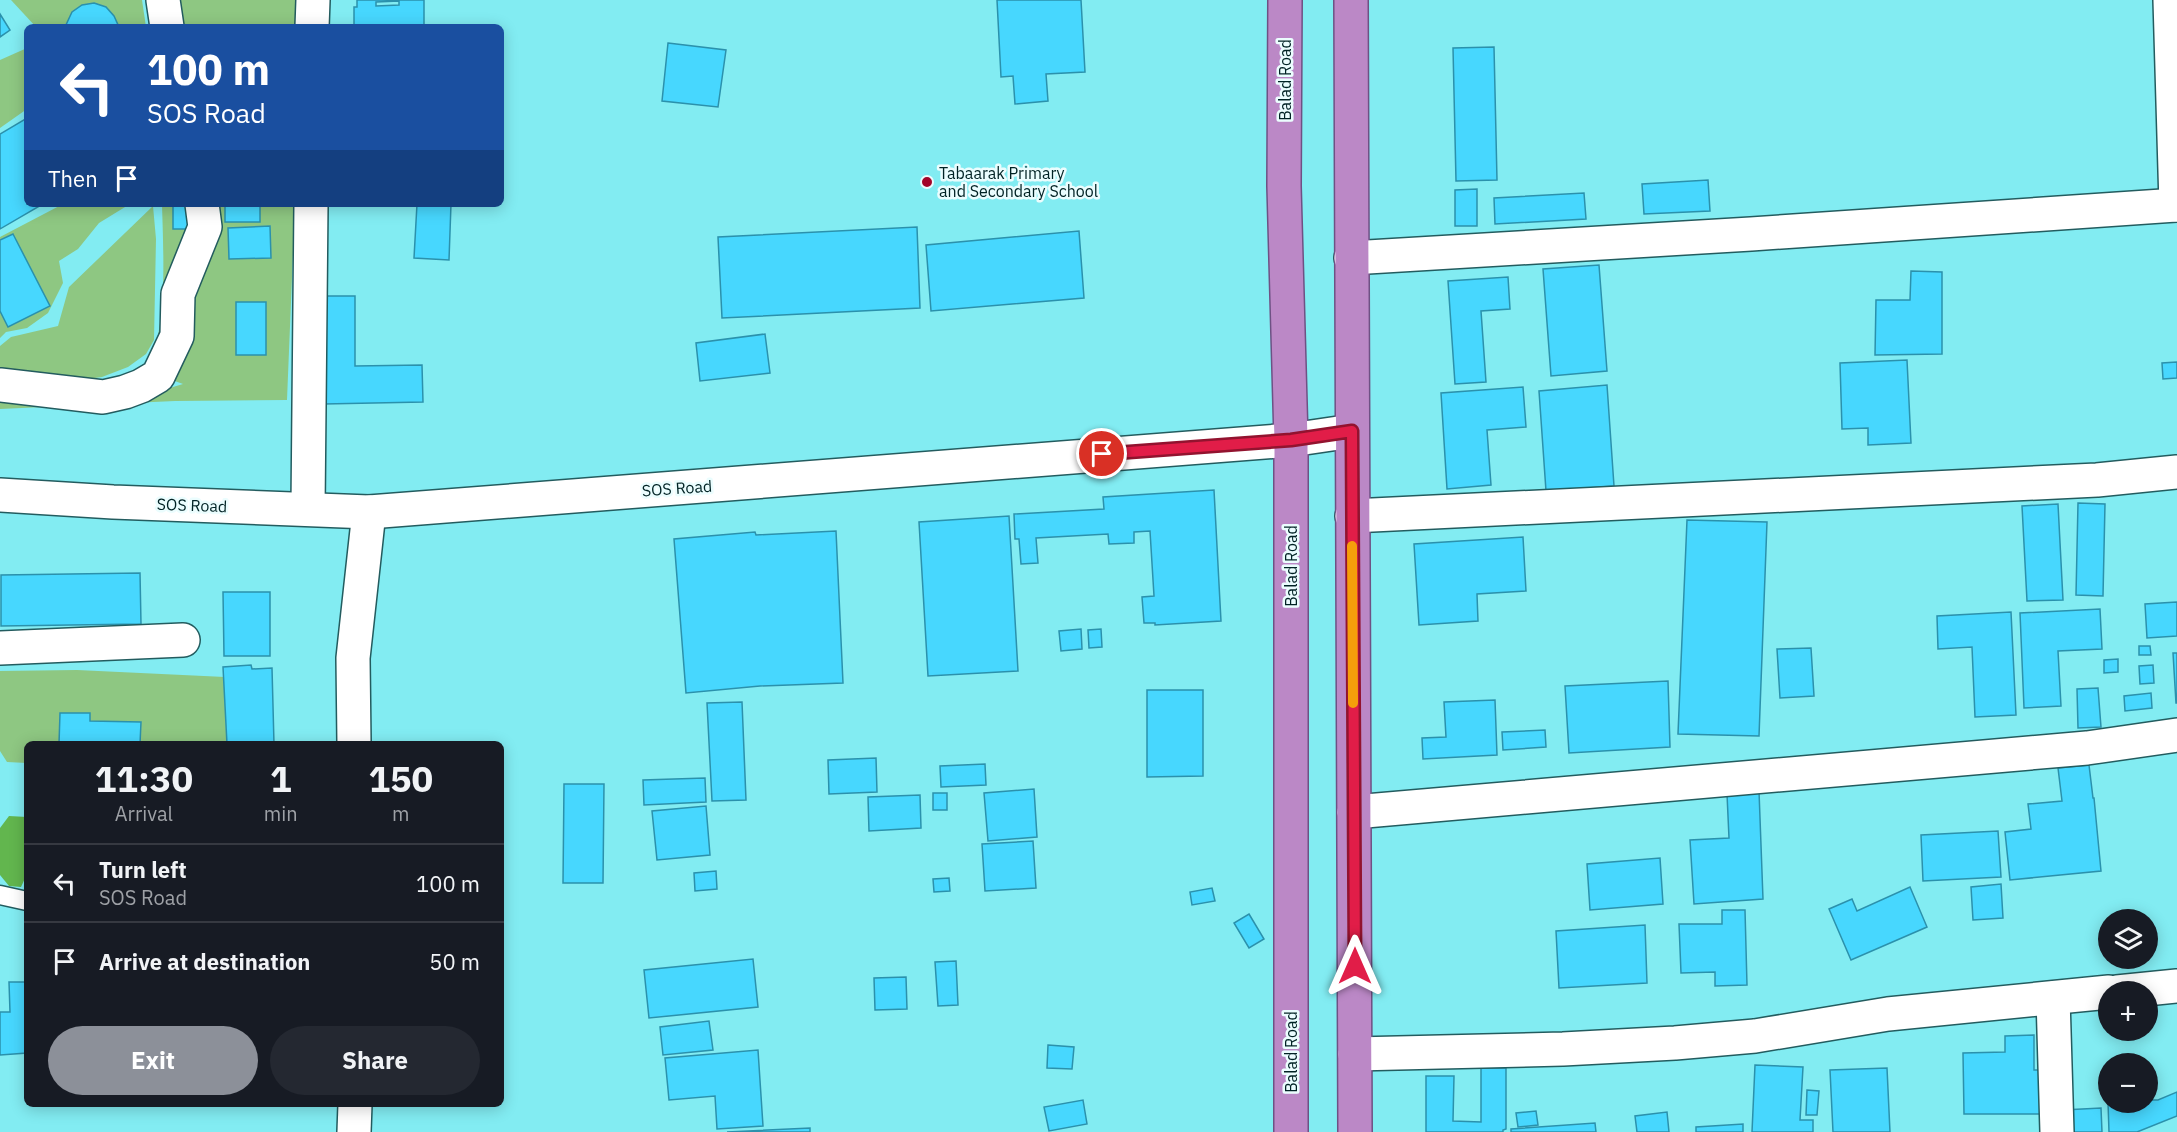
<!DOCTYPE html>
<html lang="en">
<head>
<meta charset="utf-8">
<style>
  body { margin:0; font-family:"IBM Plex Sans",sans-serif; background:#242831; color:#f1f3f6; height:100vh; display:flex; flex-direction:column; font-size:22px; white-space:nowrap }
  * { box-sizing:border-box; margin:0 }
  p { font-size:20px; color:#9ea1a6 }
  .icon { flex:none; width:33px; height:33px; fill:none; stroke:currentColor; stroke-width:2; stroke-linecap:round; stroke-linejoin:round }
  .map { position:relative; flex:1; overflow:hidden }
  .sheet { position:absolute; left:24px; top:741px; width:480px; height:366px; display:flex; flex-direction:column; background:#171b24; border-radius:9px; box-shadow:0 3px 15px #0003 }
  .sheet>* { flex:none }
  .top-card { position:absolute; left:24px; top:24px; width:480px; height:183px; border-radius:9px; box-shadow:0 3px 15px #0003; background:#1a4fa0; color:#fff; overflow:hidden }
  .controls { position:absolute; left:2098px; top:909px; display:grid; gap:12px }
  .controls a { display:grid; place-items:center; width:60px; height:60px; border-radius:50%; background:#171b24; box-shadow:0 3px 15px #0003; font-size:30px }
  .pin { position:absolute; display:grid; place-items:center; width:51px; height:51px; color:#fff; margin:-26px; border:3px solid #fff; border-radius:50%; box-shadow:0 2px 6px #0007 }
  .me { position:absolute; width:66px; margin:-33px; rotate:0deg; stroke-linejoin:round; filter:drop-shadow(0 0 4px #0008) }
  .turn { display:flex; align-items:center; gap:21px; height:126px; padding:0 24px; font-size:27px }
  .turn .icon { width:78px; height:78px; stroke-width:2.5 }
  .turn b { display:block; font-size:42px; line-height:51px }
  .then { display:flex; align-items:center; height:57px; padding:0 24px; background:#0003; gap:12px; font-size:22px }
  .eta { display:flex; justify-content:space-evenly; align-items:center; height:102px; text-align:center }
  .eta b { font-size:36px; font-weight:800; line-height:42px }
  .button { display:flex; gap:12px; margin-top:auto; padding:12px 24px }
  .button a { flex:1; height:69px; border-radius:36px; background:#8c9099; color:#fff; font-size:24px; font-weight:800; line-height:69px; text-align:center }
  .button a+a { background:#242831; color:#f1f3f6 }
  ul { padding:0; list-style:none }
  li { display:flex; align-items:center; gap:18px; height:78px; padding:0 24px; border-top:2px solid #363941 }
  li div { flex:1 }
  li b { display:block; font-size:22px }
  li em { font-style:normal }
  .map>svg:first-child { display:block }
  .green { fill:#8ec782 }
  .forest { fill:#62b64e }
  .building { fill:#47d7fe; stroke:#2b91ac; stroke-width:1.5; fill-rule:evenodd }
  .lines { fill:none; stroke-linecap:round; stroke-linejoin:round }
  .service-casing { stroke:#235c5f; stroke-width:21 }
  .minor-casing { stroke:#235c5f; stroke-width:36 }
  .tertiary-casing { stroke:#235c5f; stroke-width:36 }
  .trunk-casing { stroke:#6e5184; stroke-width:36 }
  .service { stroke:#fff; stroke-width:18 }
  .minor { stroke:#fff; stroke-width:33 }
  .tertiary { stroke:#fff; stroke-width:33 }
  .trunk { stroke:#bb88c6; stroke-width:33 }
  .route-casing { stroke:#92132f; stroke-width:15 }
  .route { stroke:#e11d48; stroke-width:10 }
  .slow { stroke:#f59e0b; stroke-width:10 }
  .poi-dot { fill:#a30429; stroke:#ebfdfe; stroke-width:2 }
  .labels { text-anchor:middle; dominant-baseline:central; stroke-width:5; stroke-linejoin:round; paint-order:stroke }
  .street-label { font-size:16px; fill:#002224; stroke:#ebfdfe }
  .poi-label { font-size:16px; fill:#002224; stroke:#ebfdfe; text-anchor:start }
</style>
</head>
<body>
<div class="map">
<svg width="2177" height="1132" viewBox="0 0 2177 1132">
  <rect width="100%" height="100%" fill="#82ecf2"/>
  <g class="green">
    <polygon points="11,0 142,0 146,27 36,27"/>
    <polygon points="148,0 304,0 302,27 151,27"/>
    <polygon points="27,48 27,109 0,128 0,60"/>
    <polygon points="63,204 130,204 99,223 78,249 59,261 63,283 48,313 27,328 6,332 0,338 0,237"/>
    <path d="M162 204H295L287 400 175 401 0 409V392L120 403 183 384 142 369C146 362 151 356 154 349 167 315 163 241 162 204Z"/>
    <polygon points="153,206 156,239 154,340 146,354 128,367 102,377 88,379 74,376 0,377 0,346 11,337 58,326 69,287"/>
    <polygon points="77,670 225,677 239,744 140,744 140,722 90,721 90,713 60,713 59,726 69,726 67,744 27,744 27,763 7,762 0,751 0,671"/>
  </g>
  <polygon class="forest" points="9,816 27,817 27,874 21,887 9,886 0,875 0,828"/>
  <g class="building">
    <path d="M357 0H424V27H354V7H357ZM399 1V5L376 6V2Z"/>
    <polygon points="997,0 1081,0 1085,72 1046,74 1048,101 1015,104 1013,76 1001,77"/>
    <polygon points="94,3 106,7 114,16 119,27 65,27 72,12 82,5"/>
    <polygon points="0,14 10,30 0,37"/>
    <polygon points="668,43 726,50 718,107 662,101"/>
    <polygon points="1494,47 1497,180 1456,181 1453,48"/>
    <polygon points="27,118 27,204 43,204 0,229 0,134"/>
    <polygon points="1708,180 1710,211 1644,214 1642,184"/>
    <polygon points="1477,189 1477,226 1455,226 1455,190"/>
    <polygon points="1584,193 1586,219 1495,224 1494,198"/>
    <rect x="173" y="204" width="19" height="25"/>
    <rect x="225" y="204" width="35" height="18"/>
    <polygon points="417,204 451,204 449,260 414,258"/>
    <polygon points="270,226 271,258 229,259 228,228"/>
    <polygon points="917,227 920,308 722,318 718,237"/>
    <polygon points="1079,231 1084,298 931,311 926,245"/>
    <polygon points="13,234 50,306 8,327 0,311 0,240"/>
    <polygon points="1599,265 1607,371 1551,376 1543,269"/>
    <polygon points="1911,271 1942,272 1942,354 1875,355 1876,300 1910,300"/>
    <polygon points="1508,277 1510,309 1481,311 1486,382 1455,384 1448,281"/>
    <polygon points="326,296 355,296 355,366 422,365 423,402 324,404 323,367 326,367"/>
    <rect x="236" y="302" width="30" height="53"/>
    <polygon points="765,334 770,373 700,381 696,343"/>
    <polygon points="1907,360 1911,443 1868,445 1868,428 1842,429 1840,363"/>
    <polygon points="2177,362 2177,378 2163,379 2162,363"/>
    <polygon points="1607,385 1614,486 1546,491 1539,391"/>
    <polygon points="1523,387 1526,427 1487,430 1491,485 1447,489 1441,393"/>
    <polygon points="1214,490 1221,621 1155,625 1155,623 1144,623 1142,597 1154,596 1150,531 1134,532 1134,543 1109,544 1108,534 1036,538 1038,563 1021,564 1019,539 1015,539 1014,514 1104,509 1103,497"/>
    <polygon points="2078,503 2105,504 2103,596 2076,595"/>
    <polygon points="2058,504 2063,600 2027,601 2022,506"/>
    <polygon points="1009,516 1018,671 928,676 919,522"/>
    <polygon points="1687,520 1767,522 1759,736 1678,734"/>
    <polygon points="836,531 843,683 760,686 686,693 674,539 755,532 756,535"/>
    <polygon points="1523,537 1526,591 1477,594 1478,621 1419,625 1414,544"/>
    <polygon points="140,573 141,624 1,626 1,575"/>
    <polygon points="223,592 270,592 270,656 224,656"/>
    <polygon points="2177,602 2177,636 2147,638 2145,604"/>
    <polygon points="2100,609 2102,649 2058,651 2061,706 2024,708 2020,613"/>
    <polygon points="2011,612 2016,715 1975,717 1972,647 1938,649 1937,616"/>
    <polygon points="1081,629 1082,649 1061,651 1059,631"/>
    <polygon points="1101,629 1102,647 1089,648 1088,630"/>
    <polygon points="2139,646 2150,646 2151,655 2139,655"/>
    <polygon points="1811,648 1814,696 1780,698 1777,649"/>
    <polygon points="2173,653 2177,653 2177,703 2176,703"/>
    <polygon points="2118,659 2118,672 2104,673 2104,660"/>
    <polygon points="251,665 252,669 272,668 274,744 227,744 223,667"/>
    <polygon points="2153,665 2154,683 2140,684 2139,666"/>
    <polygon points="1668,681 1670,747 1569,753 1565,686"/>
    <polygon points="2098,688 2101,727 2078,728 2077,689"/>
    <polygon points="1147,690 1203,690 1203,776 1147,777"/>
    <polygon points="2151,693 2152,708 2125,711 2124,696"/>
    <polygon points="1495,700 1497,755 1423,759 1422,738 1446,737 1444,702"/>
    <polygon points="742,702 746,800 712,801 707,703"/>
    <polygon points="60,713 90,713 90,721 141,722 140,744 59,744"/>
    <polygon points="1545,730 1546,747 1503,750 1502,732"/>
    <polygon points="876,758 877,792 829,794 828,760"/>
    <polygon points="985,764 986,785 941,787 940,766"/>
    <polygon points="2089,765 2093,798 2094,798 2101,871 2010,880 2005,832 2031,829 2028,804 2062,801 2058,768"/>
    <polygon points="705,778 706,802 644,805 643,780"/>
    <polygon points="564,784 604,784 603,883 563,883"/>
    <polygon points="1034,789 1037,837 988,841 984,793"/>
    <polygon points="1759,791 1763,899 1694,904 1690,840 1729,838 1727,794"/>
    <rect x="933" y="793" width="14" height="17"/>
    <polygon points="920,795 921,828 869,831 868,797"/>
    <polygon points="706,806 710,855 657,860 652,811"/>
    <polygon points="1998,831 2001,877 1923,881 1921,835"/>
    <polygon points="1033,841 1036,888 985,891 982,844"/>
    <polygon points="1660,858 1663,904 1590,910 1587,864"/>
    <polygon points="716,871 717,889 695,891 694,873"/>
    <polygon points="949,878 950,891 934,892 933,879"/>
    <polygon points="2001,884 2003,918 1973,920 1971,887"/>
    <polygon points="1910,887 1927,927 1851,960 1829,909 1852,899 1857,911"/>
    <polygon points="1212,888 1215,901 1192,905 1190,892"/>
    <polygon points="1722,910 1745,910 1747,985 1715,986 1715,972 1681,973 1679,924 1722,924"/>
    <polygon points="1249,914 1264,939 1249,948 1234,923"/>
    <polygon points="1645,925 1647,983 1559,988 1556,931"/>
    <polygon points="753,959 758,1007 649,1018 644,970"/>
    <polygon points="956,961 958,1005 938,1006 935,962"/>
    <polygon points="906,977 907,1009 875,1010 874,978"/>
    <polygon points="9,982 27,982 27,1053 0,1055 0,1012 10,1012"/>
    <polygon points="709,1021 713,1050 663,1055 660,1027"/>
    <polygon points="2034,1035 2034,1070 2042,1070 2043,1114 1964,1114 1963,1053 2005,1052 2005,1036"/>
    <polygon points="1048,1045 1074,1047 1072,1069 1047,1068"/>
    <polygon points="758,1050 763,1126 717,1129 715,1096 669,1100 665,1058"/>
    <polygon points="1755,1065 1803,1067 1800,1120 1813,1120 1813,1132 1752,1132"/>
    <polygon points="1481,1068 1506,1068 1506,1129 1503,1130 1503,1132 1426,1132 1426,1076 1454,1076 1453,1121 1481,1122"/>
    <polygon points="1887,1068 1890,1132 1833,1132 1830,1070"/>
    <polygon points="1807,1090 1819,1091 1817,1115 1806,1115"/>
    <polygon points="2177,1092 2177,1116 2137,1132 2109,1132 2108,1102 2148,1102 2148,1100 2158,1100"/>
    <polygon points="1083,1100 1087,1124 1049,1131 1044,1107"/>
    <polygon points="2101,1108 2102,1132 2064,1132 2063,1110"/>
    <polygon points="1536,1111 1538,1125 1518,1127 1516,1113"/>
    <polygon points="1667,1112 1669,1132 1637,1132 1635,1116"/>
    <polygon points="1595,1123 1596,1132 1511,1132 1511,1129"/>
    <polygon points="1743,1124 1743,1132 1696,1132 1696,1127"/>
    <polygon points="810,1128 810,1132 727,1132"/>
  </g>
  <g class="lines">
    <g class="service-casing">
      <polyline id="service" points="0,895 27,901"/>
    </g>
    <g class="minor-casing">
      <g id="minor">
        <polyline points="163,0 167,27"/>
        <polyline points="2170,0 2176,205"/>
        <polyline points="312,27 313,0"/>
        <polyline points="1351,258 1751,234 2177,205"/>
        <polyline points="0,385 103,397 125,392 141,386 158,376 177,336 178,294 205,227 202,204"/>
        <polyline points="308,508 311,204"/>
        <polyline points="1352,516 2097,480 2177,472"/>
        <polyline points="0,648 183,640"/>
        <polyline points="354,744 353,658 369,512"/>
        <polyline points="1354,812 2087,748 2177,735"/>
        <polyline points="2117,992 2177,986"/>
        <polyline points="2053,998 2057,1132"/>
        <polyline points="1355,1054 1563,1049 1675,1043 1755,1036 1888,1014 2109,992"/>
        <polyline points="354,1132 355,1104"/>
      </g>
    </g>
    <g class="tertiary-casing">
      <polyline id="tertiary" points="0,495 113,502 369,512 1291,440 1352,431"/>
    </g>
    <g class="trunk-casing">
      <g id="trunk">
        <polyline points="1285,0 1284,186 1291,440 1291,1132"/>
        <polyline points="1351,0 1355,1132"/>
      </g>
    </g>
    <use href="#service" class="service"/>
    <use href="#minor" class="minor"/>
    <use href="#tertiary" class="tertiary"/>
    <use href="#trunk" class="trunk"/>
  </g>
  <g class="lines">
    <g class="route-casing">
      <polyline id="route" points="1102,454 1291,440 1352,431 1355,966"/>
    </g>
    <use href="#route" class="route"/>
    <polyline class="slow" points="1352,546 1353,703"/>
  </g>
  <circle class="poi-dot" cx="927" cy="182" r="6"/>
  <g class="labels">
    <g class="street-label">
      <text transform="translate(1285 80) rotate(-90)">Balad Road</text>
      <text transform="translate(677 488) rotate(-4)">SOS Road</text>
      <text transform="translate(192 505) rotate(2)">SOS Road</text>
      <text transform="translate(1291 566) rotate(-90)">Balad Road</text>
      <text transform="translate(1291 1052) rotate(-90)">Balad Road</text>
    </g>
    <g class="poi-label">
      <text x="939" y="173">Tabaarak Primary<tspan x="939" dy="18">and Secondary School</tspan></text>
    </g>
  </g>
</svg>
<div class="controls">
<a><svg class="icon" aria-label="layers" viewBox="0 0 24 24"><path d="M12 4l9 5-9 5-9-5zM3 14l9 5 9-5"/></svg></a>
<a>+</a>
<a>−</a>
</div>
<div class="pin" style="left:1102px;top:454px;background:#d93025"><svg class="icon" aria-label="arrive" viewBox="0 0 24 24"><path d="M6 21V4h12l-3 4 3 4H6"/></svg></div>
<svg class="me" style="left:1355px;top:966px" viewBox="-20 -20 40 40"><path d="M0-17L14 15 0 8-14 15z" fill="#e11d48" stroke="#fff" stroke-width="4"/></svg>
<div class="top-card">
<div class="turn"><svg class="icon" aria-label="left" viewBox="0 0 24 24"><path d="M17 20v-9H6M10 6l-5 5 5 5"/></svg><div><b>100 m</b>SOS Road</div></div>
<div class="then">Then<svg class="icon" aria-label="arrive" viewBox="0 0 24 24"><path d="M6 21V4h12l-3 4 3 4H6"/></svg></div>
</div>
<section class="sheet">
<div class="eta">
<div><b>11:30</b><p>Arrival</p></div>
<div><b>1</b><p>min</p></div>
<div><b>150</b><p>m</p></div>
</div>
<ul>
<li><svg class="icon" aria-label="left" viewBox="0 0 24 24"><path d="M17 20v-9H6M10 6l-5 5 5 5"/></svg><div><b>Turn left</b><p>SOS Road</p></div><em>100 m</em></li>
<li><svg class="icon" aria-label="arrive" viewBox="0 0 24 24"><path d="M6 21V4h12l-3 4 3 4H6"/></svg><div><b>Arrive at destination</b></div><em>50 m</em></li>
</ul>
<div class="button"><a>Exit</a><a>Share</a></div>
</section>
</div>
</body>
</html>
